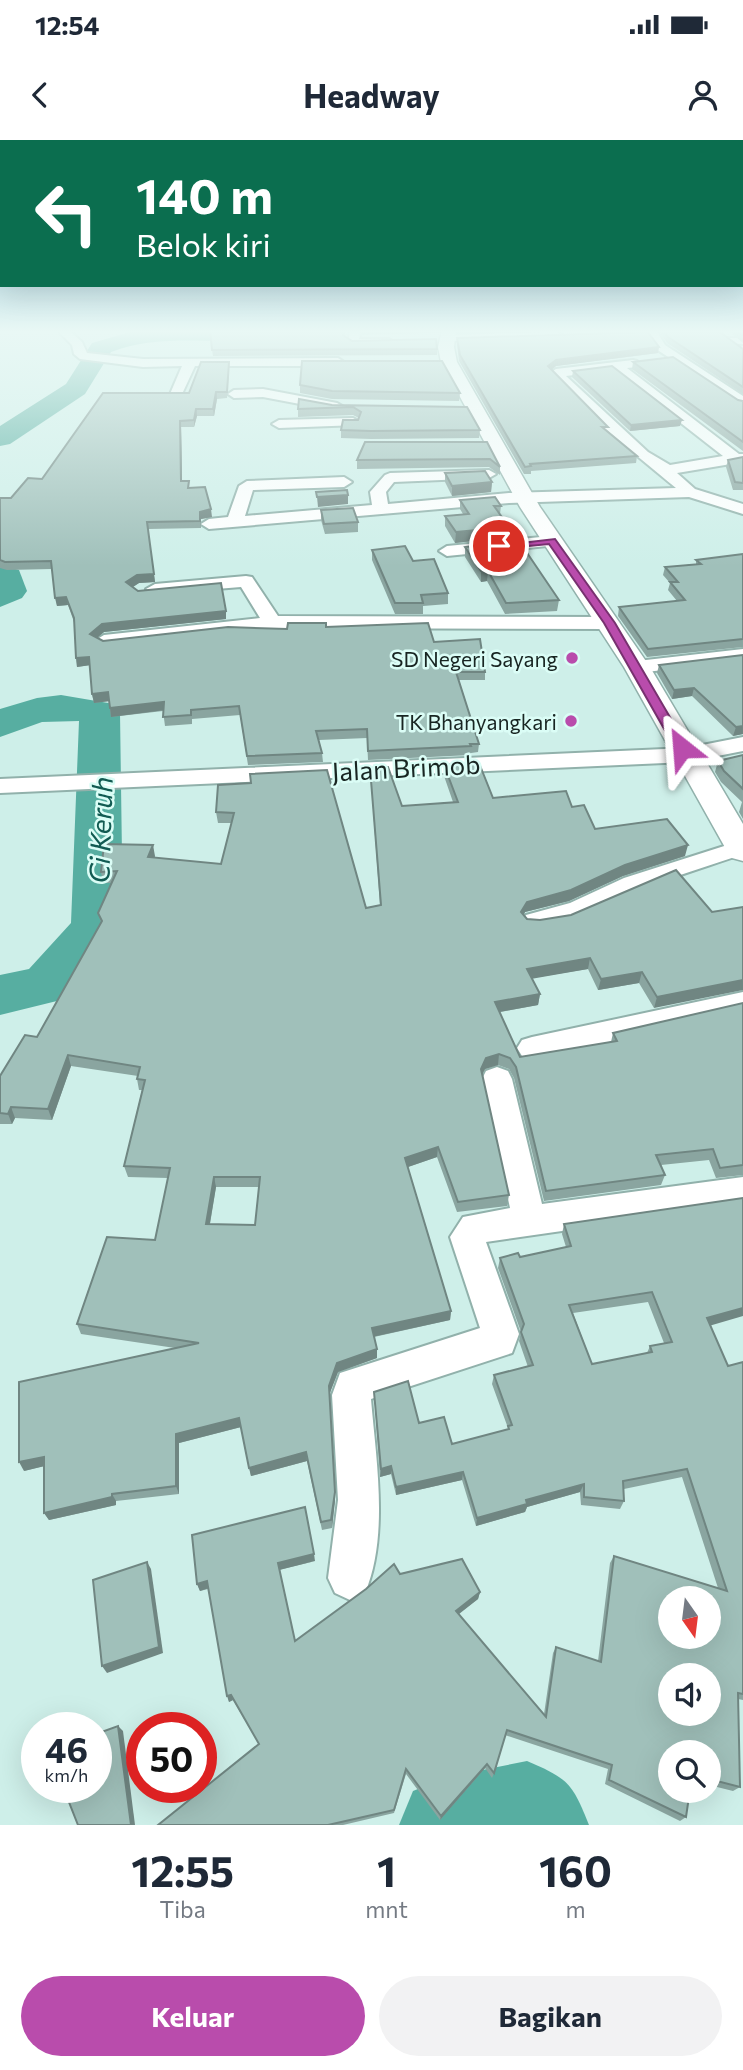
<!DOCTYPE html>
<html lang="id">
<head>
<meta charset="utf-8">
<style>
  body { margin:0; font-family:Commissioner,sans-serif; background:#f2f2f3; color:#1f2937; height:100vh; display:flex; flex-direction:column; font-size:26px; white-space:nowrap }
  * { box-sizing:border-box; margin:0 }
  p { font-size:23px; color:#747a83 }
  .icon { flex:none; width:38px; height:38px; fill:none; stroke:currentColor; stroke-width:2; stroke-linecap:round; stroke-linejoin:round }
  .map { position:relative; height:1685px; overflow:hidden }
  .side { display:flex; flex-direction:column; background:#fff; flex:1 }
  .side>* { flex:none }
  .top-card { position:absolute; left:0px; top:0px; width:744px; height:147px; box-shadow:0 7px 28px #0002; background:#0b6e4f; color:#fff; overflow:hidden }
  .needle { width:46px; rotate:166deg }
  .buttons { position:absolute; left:658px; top:1446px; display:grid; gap:14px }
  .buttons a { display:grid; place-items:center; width:63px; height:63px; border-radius:50%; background:#fff; box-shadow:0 7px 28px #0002; font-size:35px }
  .speed { position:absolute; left:21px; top:1572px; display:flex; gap:14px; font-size:35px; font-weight:700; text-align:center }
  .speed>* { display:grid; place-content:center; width:91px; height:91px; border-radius:50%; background:#fff; box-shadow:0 7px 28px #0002; line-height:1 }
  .speed small { font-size:18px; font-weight:400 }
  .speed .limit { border:10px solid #d22; background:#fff; color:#111 }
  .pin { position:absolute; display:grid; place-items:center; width:60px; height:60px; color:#fff; margin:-30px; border:4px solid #fff; border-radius:50%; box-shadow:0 2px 7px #0007 }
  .me { position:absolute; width:77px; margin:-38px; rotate:332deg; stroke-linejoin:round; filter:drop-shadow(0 0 5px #0008) }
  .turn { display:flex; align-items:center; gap:24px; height:147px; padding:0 21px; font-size:32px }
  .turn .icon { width:91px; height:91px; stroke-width:2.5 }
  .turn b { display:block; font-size:49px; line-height:60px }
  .eta { display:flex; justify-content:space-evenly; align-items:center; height:119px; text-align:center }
  .eta b { font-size:42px; font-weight:700; line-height:49px }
  .button { display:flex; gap:14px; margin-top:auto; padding:14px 21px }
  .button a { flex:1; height:80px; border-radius:42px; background:#b94cac; color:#fff; font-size:28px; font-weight:700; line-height:80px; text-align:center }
  .button a+a { background:#f2f2f3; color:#1f2937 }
  .status { display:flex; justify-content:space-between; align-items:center; height:49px; padding:0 35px; background:#fff; direction:ltr }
  .status svg { height:19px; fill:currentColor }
  header { display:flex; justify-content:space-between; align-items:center; height:91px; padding:0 21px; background:#fff; font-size:32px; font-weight:700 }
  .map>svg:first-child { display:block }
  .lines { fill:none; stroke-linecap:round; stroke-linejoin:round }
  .river { fill:#57aea1; fill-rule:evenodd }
  .minor-casing { stroke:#91b1ab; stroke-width:4 }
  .major-casing { stroke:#91b1ab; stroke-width:3 }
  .minor { fill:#fff; fill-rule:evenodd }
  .major { fill:#fff; fill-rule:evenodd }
  .wall { fill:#8aa5a0; fill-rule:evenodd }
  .shaded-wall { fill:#708682 }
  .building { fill:#a0c0ba; stroke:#708682; stroke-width:2; fill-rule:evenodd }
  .route { fill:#b94cac; stroke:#783170; stroke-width:2 }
  .poi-dot { fill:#b94cac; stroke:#dbfdf6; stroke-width:2.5 }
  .labels { text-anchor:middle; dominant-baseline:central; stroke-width:5; stroke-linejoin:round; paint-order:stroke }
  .far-poi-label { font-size:21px; fill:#182522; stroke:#dbfdf6; text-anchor:end }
  .street-label { font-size:26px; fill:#182522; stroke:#dbfdf6 }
  .water-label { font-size:28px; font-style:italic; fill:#115b52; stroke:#dbfdf6 }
</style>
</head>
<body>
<div class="status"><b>12:54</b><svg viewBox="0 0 49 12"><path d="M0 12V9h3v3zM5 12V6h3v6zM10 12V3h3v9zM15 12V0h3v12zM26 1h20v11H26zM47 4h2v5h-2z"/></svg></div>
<header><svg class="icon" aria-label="back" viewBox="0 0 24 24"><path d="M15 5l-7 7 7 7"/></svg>Headway<svg class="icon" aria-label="person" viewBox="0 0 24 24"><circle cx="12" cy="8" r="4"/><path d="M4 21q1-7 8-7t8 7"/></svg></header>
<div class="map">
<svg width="743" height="1685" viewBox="0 0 743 1685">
  <rect width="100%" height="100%" fill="#ceefe9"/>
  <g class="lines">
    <g class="river">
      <path d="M137 190H291L288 195C229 209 166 190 111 212L85 254 10 304 0 306V286L66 244 92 203Z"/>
      <polygon points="0,425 19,430 27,451 22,458 0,467"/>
      <polygon points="61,555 114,564 120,573 123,788 65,859 0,875 0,835 29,829 71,783 79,581 42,582 0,597 0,569 37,558"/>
      <path d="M527 1621C569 1639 572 1643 589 1685H399L413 1651 447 1637Z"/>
    </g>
    <g class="minor-casing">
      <g id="minor">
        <polygon points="57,190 69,190 82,202 87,213 143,219 338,218 344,222 338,226 195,226 182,254 176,258 170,254 182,226 143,227 80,219 74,214 72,205"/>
        <polygon points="350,190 361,190 359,199 389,199 395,202 389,205 348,204"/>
        <polygon points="645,190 656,190 665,205 743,256 743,266 656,209"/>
        <polygon points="556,192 562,195 560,197 447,201 441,198 447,195"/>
        <polygon points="727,198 743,198 743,204 723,203 723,199"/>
        <path d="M633 220 637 221V227L627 228 739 314H743V322L677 333 695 349 743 364V374L689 357 509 363 209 389 201 384 209 379 228 377 239 346 247 341 344 337 352 342 344 347 253 350 245 376 372 365 370 352 385 335 390 333 489 330 496 334 489 338 394 342 386 352 388 364 509 353 676 348C634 313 586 276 550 233L556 229ZM613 230 723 316 670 325 648 312 566 236Z"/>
        <polygon points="263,249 337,263 344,267 337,271 263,257 234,258 228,254 234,250"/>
        <polygon points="353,278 360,282 358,285 279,288 272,284 279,280"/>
        <polygon points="551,396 557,397 557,405 447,416 439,411 447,406"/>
        <polygon points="246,436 252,437 278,476 610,477 619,483 610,489 272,488 104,507 94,501 104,495 260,478 241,447 155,454 146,449 155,444"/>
        <polygon points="743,509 743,521 637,533 627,527 637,521"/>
        <polygon points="743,597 743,611 687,622 0,653 0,639 687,608"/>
        <path d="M743 700V714C709 726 674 736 641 750 611 763 558 797 526 787L522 781 526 775 570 763 624 738Z"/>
        <polygon points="743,852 743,872 532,919 522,916 517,908 522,900 532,897"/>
        <path d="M497 927 508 931 512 939 542 1064 743 1037V1065L486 1102 519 1194 512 1213 371 1259C376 1320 389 1396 365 1453L350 1460 335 1453 328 1438 338 1360 332 1255 340 1233 480 1188 450 1097 463 1077 510 1068 482 939 486 931Z"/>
      </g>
    </g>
    <g class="major-casing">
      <polygon id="major" points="442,190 456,190 454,207 457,222 540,367 650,527 743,684 743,721 732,718 727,711 624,527 520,367 441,222 438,207"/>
    </g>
    <use href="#minor" class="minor"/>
    <use href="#major" class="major"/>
  </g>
  <g class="wall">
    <polygon points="209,190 346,197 352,201 437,209 437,215 213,216"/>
    <polygon points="362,190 440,190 439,193 362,195"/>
    <polygon points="457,190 543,190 458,193"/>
    <polygon points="658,190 717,190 743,209 743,254 667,203"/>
    <polygon points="728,190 743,190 743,203"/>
    <polygon points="457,198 658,213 556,226 552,230 607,292 637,316 636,323 531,331 531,334 524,334 459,221 457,204"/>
    <polygon points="633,222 738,260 743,261 743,311 632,229"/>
    <polygon points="229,229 227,258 217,259 214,276 197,276 194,287 181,287 182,341 190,348 212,377 201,379 201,388 148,389 155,442 139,443 133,447 138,451 226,479 104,492 97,498 103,501 326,487 434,502 485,532 485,540 459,540 479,604 478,612 471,613 471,615 368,620 367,598 319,600 322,613 323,622 248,625 240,575 192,579 192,584 165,586 163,571 111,577 109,561 94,563 92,554 90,525 77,527 74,482 68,465 57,466 52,429 7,430 0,428 0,358 11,358"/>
    <polygon points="573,231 680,286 630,291 572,237"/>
    <polygon points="300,245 460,253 459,261 332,259 300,253"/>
    <polygon points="332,265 467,267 480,290 479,298 371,299 341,298 341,290 359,278 353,275 298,277 298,269"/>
    <polygon points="487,302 500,327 500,335 489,327 357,329 357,320"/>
    <polygon points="743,317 743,350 733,350 726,327 728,320"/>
    <polygon points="445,333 492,342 491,352 452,356 445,342"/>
    <polygon points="460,360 501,366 500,374 508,397 455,403 445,386 445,376 463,374 460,369"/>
    <polygon points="321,370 358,382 358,392 325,394 321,380"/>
    <polygon points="465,407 559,460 557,471 505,474 487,441 481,442 465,417"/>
    <polygon points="372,410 413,421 448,453 448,464 423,466 423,474 395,474 372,420"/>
    <polygon points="743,414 743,507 647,517 618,476 619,467 677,461 668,450 670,443 663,435 665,427 696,424 696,420"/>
    <polygon points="743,515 743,594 733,596 692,556 672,559 657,533 659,525"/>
    <polygon points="743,615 743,679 739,672 742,662 721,642 715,632 718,621"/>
    <path d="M444 625 493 658 572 667 595 689 685 716 623 736 569 761 525 772 524 775 527 779 540 780 712 772 654 868 639 843 598 850 588 829 532 838 540 854 538 865 500 872 520 917 611 902 613 893 743 863V1035L716 1038 709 1020 661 1025 665 1035 661 1045 544 1061 514 938 509 929 498 925 485 929 482 935 509 1055 507 1066 457 1072 437 1017 408 1027 451 1171 450 1180 374 1197 377 1218 338 1232 329 1255 335 1360 332 1388 322 1390 307 1321 251 1336 241 1287 179 1303V1354L116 1361V1365L49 1380 44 1373V1326L24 1331 175 1208 81 1194 77 1184 155 1100 168 1038 128 1037 124 1026 142 950H139L137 939 138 936 71 926 52 980 15 978 12 984H0V936L37 897 101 783 98 773 112 743H103L101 732 155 716V718L221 724 232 683H218L216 672 251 643 250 634 366 768 380 765 370 628 402 666 453 662 444 636ZM216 1047H259L255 1085 210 1084Z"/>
    <path d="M564 1084 710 1186 728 1226 743 1222V1560L738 1559 740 1647 733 1651 709 1645V1612H670L686 1677 680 1681 605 1644 608 1629 505 1595 494 1633 492 1638 485 1628 440 1680 406 1634 394 1673 343 1685H158L259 1604 233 1560 229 1562 208 1449 200 1451 197 1444 315 1421 279 1430 295 1501 400 1434 480 1452 478 1459 458 1474 544 1574 553 1513 556 1507 598 1521 610 1423 614 1416 718 1448 682 1337 624 1349V1361L620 1369 581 1365 580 1352 527 1367 525 1372 476 1386 462 1340 396 1355 391 1334 380 1337 374 1252 452 1304 507 1290 508 1288 492 1244 494 1235 528 1227 519 1201 521 1192 498 1128 500 1118 520 1117 566 1107 562 1094ZM648 1162 664 1203 650 1206 647 1213 592 1224 573 1173Z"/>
  </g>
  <g class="shaded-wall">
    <polygon points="659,207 658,213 556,226 547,233 548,226 556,220"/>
    <polygon points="216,252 217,259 214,276 213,269"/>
    <polygon points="196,269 197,276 194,287 194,280"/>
    <polygon points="682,280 680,286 630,291 631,285"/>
    <polygon points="180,281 181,287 182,348 181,341"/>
    <polygon points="492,342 491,352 452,356 452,346"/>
    <polygon points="348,355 348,364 318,367 317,357"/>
    <polygon points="211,369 212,377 201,379 201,388 200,372"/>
    <polygon points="147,382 155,442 139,443 128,450 126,442 137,435"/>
    <polygon points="509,387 508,397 455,403 456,392"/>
    <polygon points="481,431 488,431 487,441 481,442"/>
    <polygon points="66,457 68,465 57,466 55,458"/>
    <polygon points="226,471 226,479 104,492 92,502 90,494 102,484"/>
    <polygon points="89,517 91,525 77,527 76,518"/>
    <polygon points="694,548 692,556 672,559 674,550"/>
    <polygon points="108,552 110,561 94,563 92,554"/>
    <polygon points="164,562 165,570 111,577 110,568"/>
    <polygon points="743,586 743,594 733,596 736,587"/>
    <polygon points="153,705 155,716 150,728 148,717"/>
    <polygon points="688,705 685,716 623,736 569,761 525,772 520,782 521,772 527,762 625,725"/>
    <polygon points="590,818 588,829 525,840 527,829"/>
    <polygon points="642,832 639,843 598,850 601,839"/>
    <polygon points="743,840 743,850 654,868 657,857"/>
    <polygon points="540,854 538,865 494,873 495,862"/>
    <polygon points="499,914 498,925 485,929 479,940 481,929 486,918"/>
    <polygon points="68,915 71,926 52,980 48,969"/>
    <polygon points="11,967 15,978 12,984 8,974"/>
    <polygon points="438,1007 437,1017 405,1028 405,1018"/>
    <polygon points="214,1037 216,1047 208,1094 206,1084"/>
    <polygon points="743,1168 743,1176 702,1188 707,1178"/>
    <polygon points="451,1171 450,1180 372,1197 372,1188"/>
    <polygon points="377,1209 377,1218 338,1232 329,1255 335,1360 332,1388 329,1246 337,1223"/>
    <polygon points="239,1278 241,1287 179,1303 179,1354 176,1346 176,1294"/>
    <polygon points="306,1312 307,1321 251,1336 249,1328"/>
    <polygon points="44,1317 49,1325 24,1331 19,1322"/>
    <polygon points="391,1326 391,1334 380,1337 381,1329"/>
    <polygon points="463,1332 462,1340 396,1355 396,1347"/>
    <polygon points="584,1344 580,1352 527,1367 525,1372 476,1386 477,1378 526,1360"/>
    <polygon points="112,1354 116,1361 116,1365 49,1380 44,1373"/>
    <polygon points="314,1414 315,1421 279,1430 278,1423"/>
    <polygon points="147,1422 151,1429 163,1513 107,1533 102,1526"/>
    <polygon points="207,1441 209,1448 200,1451 197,1444"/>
    <polygon points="480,1452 478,1459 454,1478 456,1471"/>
    <polygon points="231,1555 233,1560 229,1562 227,1556"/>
    <polygon points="118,1586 123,1591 135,1685 131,1685"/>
    <polygon points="487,1624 485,1628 440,1680 441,1676"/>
  </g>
  <g class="building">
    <polygon points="210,190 346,190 343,195 352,201 436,199 437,209 212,210"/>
    <polygon points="663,190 717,190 743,209 743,247 668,197"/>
    <polygon points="737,190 743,190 743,195"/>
    <polygon points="648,192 659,207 556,220 548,226 608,287 602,287 637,316 530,324 531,326 525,327 460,215 457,198"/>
    <polygon points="673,217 738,260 743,261 743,302 633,222"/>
    <polygon points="302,221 442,221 460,253 332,251 300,245"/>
    <polygon points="201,222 229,222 227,252 216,252 213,269 196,269 194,280 180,281 181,341 189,341 188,348 205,347 211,369 200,372 200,381 147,382 154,434 137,435 126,442 138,451 221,443 226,471 102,484 90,494 103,501 228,487 287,489 288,483 326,483 326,487 428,483 434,502 480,499 485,532 456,532 479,604 470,604 471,606 368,611 367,589 316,591 322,613 247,616 239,566 191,570 191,575 163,577 164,562 110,568 108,552 92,554 89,517 76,518 74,478 66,457 55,458 51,421 5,422 0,420 0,358 11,358 28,338 42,339 103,253 189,253"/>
    <polygon points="612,226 682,280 631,285 573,231"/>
    <polygon points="299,259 332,265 467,267 480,290 371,291 341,290 343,280 358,280 361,272 353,267 298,269"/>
    <polygon points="365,302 487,302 500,327 490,319 357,320"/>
    <polygon points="743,317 743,343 735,342 728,320"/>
    <polygon points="485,331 492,342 452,346 445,333"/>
    <polygon points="347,350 348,355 317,357 316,352"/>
    <polygon points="495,357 501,366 494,366 509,387 456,392 445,376 469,374 460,360"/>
    <polygon points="353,368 358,382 324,384 321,370"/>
    <polygon points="519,401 559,460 506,463 488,431 481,431 465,407"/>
    <polygon points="405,406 413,421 434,419 448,453 421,455 423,463 395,463 372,410"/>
    <polygon points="743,414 743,499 648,509 619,467 685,460 670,442 678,442 665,427 701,424 696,420"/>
    <polygon points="743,515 743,586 736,587 694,548 674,550 659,525"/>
    <polygon points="743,615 743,649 724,631 718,621"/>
    <path d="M479 623 493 658 566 651 572 667 584 665 595 689 667 679 688 705 625 725 571 750 527 762 521 772 527 779 540 780 571 775 676 730 712 772 743 767V840L657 857 642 832 601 839 590 818 527 829 540 854 495 862 520 917 617 901 613 893 743 863V1025L720 1028 713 1009 656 1015 665 1035 546 1051 516 927 510 918 499 914 486 918 481 929 509 1055 458 1062 438 1007 405 1018 451 1171 372 1188 377 1209 337 1223 329 1246 335 1352 331 1380 321 1382 306 1312 249 1328 239 1278 176 1294V1346L112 1354V1357L44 1373V1317L19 1322V1242L199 1203 77 1184 107 1097 155 1100 170 1028 124 1026 145 940 137 939 140 927 68 915 48 969 11 967 8 974 0 973V936L25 895 37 897 102 781 98 773 117 731 101 732 104 704 153 705 148 717 221 724 234 673 216 672 218 645 251 643 250 634 327 630 366 768 381 765 370 628 388 627 402 666 458 662 444 625ZM214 1037H260L255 1085 206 1084Z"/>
    <path d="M743 1058V1168L707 1178 728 1226 743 1222V1554L738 1553 740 1647 709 1639V1612H670V1650H690L686 1677 609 1640 612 1625 507 1590 494 1633 487 1624 441 1676 406 1629 394 1670 328 1685H158L259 1604 231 1555 227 1556 207 1441 197 1444 192 1395 305 1367 314 1414 278 1423 295 1501 366 1449 394 1424 400 1434 462 1419 480 1452 456 1471 546 1577 556 1507 601 1522 614 1416 727 1451 687 1329 623 1341 624 1361 584 1357V1344L526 1360 527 1364 477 1378 463 1332 396 1347 391 1326 381 1329 374 1252 408 1241 419 1283 444 1277 452 1304 509 1289 508 1286 512 1285 494 1235 533 1225 521 1192 524 1184 500 1118 518 1113 520 1117 571 1106 564 1084ZM652 1152 672 1202 650 1206 652 1212 592 1224 569 1165ZM670 1458H709V1496H670ZM670 1535H709V1573H670Z"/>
    <polygon points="147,1422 159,1507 102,1526 93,1440"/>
    <polygon points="118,1586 131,1685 78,1685 63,1647 96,1647 96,1594"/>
  </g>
  <linearGradient id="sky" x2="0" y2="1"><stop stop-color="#6eb2cc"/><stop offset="0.45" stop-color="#e9f8f5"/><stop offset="1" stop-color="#e9f8f5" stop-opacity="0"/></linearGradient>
  <rect width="743" height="426" fill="url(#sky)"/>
  <polygon class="route" points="555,399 615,483 688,608 686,610 675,608 604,483 549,404 499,409 495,406"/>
  <g class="poi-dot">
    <circle cx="572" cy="518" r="7"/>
    <circle cx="571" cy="581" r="7"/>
  </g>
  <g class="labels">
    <g class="far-poi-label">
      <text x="558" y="518">SD Negeri Sayang</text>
      <text x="557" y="581">TK Bhanyangkari</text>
    </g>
    <g class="street-label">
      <text transform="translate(406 627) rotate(-3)">Jalan Brimob</text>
    </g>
    <g class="water-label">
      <text transform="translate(100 690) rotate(-88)">Ci Keruh</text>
    </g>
  </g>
</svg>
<div class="buttons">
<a><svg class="needle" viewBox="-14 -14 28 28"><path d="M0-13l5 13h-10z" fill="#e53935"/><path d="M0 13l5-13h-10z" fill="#747a83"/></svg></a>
<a><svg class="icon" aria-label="sound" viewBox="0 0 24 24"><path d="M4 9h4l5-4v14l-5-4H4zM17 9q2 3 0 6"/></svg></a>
<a><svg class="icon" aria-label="search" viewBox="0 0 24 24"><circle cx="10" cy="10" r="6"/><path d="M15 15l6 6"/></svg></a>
</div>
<div class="speed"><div>46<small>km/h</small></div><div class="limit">50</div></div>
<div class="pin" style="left:499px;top:406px;background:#d93025"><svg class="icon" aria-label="arrive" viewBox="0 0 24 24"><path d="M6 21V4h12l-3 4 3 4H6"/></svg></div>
<svg class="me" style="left:682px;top:608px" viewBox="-20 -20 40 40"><path d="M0-17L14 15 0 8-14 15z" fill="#b94cac" stroke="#fff" stroke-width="4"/></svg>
<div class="top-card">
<div class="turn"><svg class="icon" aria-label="left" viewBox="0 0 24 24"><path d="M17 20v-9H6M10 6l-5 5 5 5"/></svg><div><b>140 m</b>Belok kiri</div></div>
</div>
</div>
<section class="side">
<div class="eta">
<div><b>12:55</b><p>Tiba</p></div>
<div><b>1</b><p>mnt</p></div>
<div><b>160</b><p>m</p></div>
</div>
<div class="button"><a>Keluar</a><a>Bagikan</a></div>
</section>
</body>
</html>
